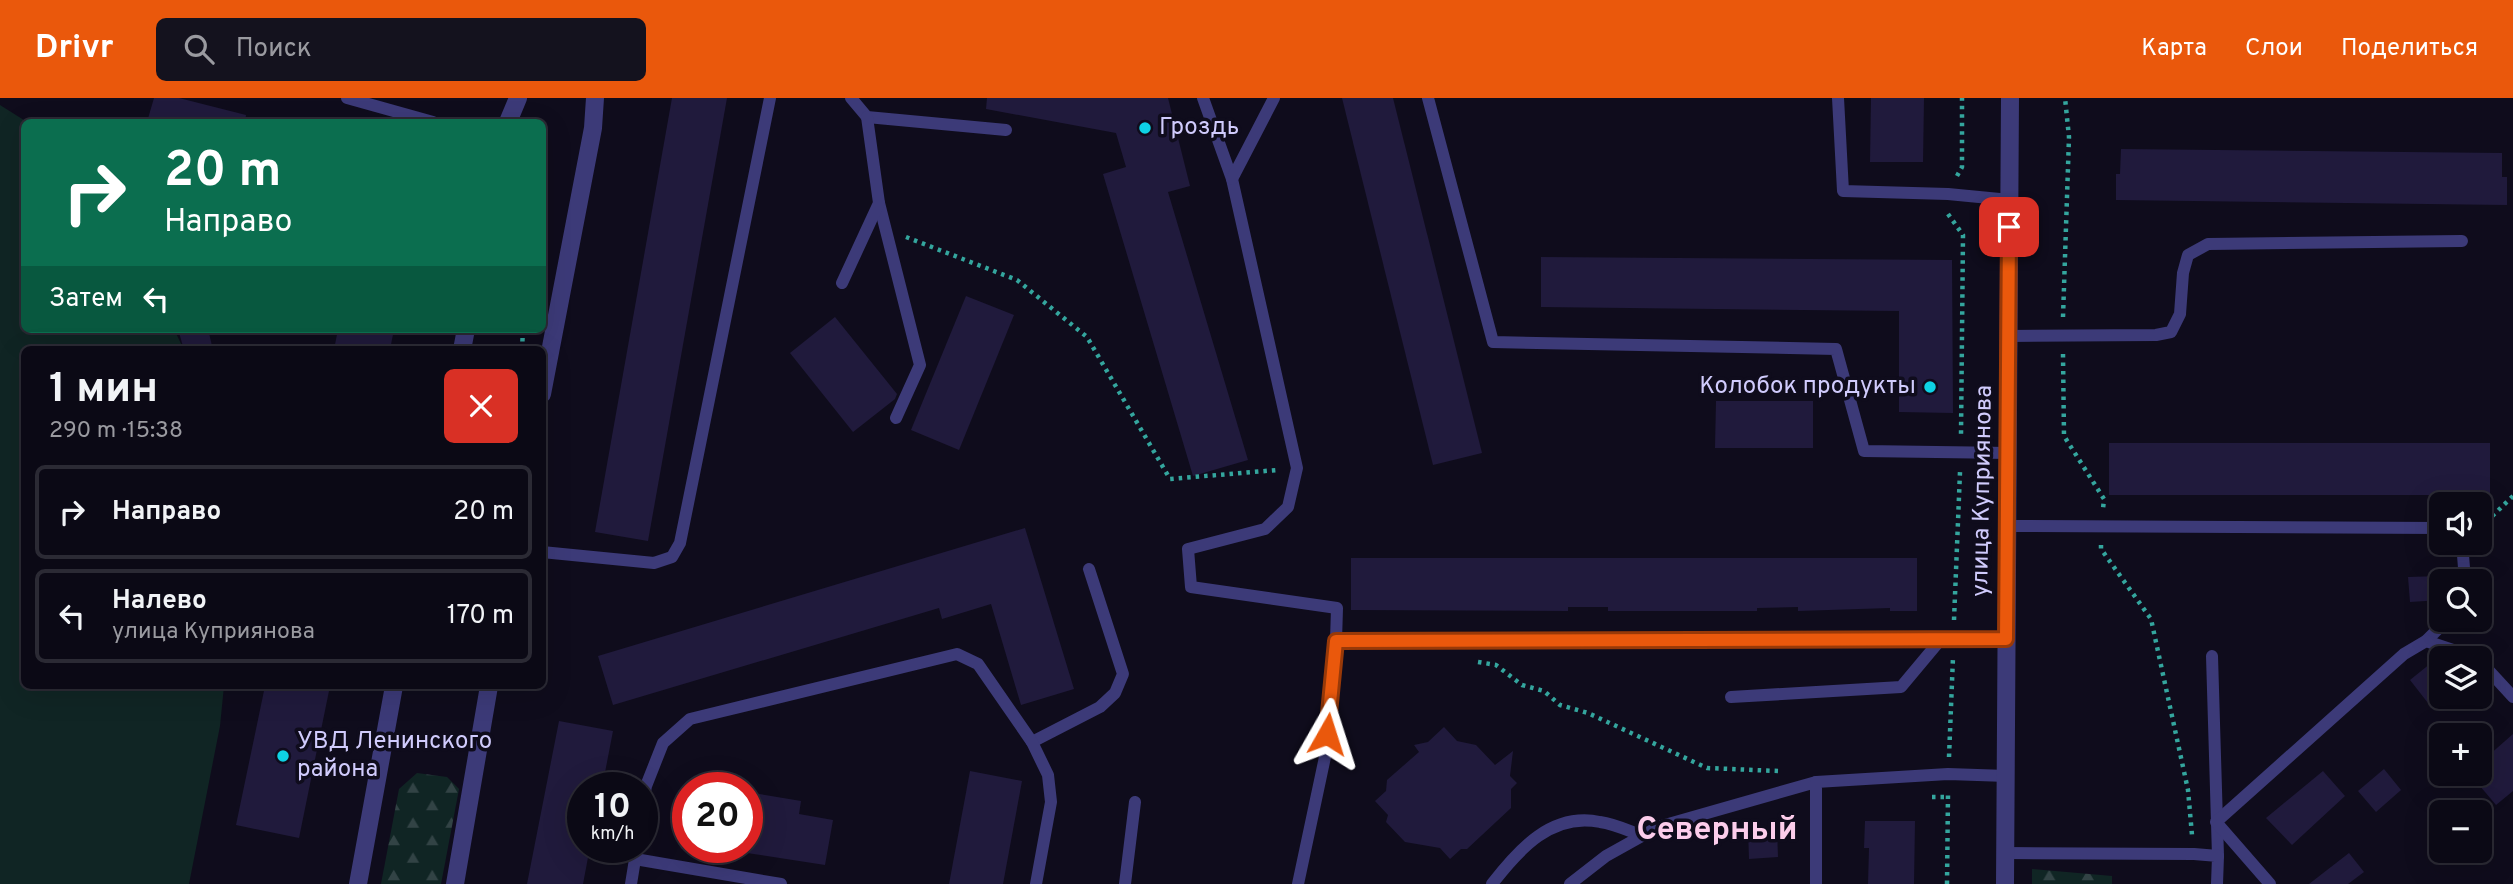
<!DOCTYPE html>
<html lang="ru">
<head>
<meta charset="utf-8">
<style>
  body { margin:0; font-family:Overpass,sans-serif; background:#14121e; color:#f1f3f6; height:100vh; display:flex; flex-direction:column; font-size:26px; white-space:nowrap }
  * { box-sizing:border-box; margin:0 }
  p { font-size:23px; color:#9a9aa0 }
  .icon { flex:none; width:38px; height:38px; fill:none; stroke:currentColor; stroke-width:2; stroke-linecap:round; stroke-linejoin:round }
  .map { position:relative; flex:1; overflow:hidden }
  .details { position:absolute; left:21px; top:248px; width:525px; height:343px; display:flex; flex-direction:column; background:#0b0915; border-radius:10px; box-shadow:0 7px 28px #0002,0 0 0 2px #2b2a34 }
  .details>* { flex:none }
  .banner { position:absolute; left:21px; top:21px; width:525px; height:214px; border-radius:10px; box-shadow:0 7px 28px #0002,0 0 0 2px #2b2a34; background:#0b6e4f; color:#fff; overflow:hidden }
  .tools { position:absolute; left:2429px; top:394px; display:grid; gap:14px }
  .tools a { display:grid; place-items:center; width:63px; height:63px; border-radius:10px; background:#0b0915; box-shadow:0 7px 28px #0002,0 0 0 2px #2b2a34; font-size:35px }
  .speed { position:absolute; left:567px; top:674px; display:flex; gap:14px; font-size:35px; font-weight:700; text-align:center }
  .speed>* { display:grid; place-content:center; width:91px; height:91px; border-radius:50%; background:#0b0915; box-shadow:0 7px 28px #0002,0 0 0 2px #2b2a34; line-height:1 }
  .speed small { font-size:18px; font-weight:400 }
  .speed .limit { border:10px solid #d22; background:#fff; color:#111 }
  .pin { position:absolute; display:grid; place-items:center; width:60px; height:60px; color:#fff; margin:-30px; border-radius:14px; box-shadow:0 4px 10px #0006 }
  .me { position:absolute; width:77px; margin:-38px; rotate:6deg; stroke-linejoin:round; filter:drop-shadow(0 0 5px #0008) }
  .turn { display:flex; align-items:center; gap:24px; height:147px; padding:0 28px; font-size:32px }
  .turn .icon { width:91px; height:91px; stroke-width:2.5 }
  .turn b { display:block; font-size:49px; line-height:60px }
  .then { display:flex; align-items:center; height:66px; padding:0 28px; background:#0003; gap:14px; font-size:26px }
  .round { display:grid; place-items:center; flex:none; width:74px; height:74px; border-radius:10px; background:#14121e }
  .overview { display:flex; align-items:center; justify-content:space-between; height:119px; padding:0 28px }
  h1 { font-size:42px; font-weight:700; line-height:52px }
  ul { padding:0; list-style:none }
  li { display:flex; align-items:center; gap:21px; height:94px; margin:0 14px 10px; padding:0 14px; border:4px solid #2b2a34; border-radius:10px }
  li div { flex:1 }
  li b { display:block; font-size:26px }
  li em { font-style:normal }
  header { display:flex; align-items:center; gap:42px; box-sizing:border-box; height:98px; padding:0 35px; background:#ea580c; color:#fff }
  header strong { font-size:33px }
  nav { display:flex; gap:38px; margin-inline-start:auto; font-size:24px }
  .search { width:490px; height:63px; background:#14121e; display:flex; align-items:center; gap:18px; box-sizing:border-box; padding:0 24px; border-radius:10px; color:#9a9aa0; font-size:26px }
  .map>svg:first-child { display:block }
  .forest { fill:url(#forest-firs) }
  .pitch { fill:#102524 }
  .building { fill:#201a3c }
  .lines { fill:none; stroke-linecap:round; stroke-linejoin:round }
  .path { stroke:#34a69e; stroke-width:4.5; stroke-dasharray:3.5 5; stroke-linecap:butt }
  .service { stroke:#3c3a78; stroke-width:12 }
  .minor { stroke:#3c3a78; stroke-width:18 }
  .tertiary { stroke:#3c3a78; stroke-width:18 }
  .route-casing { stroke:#983908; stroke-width:18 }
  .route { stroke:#ea580c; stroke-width:12 }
  .poi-dot { fill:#0ed2e4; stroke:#0f0c1c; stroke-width:2.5 }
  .labels { text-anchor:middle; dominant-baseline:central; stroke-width:7; stroke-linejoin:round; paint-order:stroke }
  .poi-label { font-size:24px; fill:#d0cbfc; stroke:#0f0c1c; text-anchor:start }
  .street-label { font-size:24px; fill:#d0cbfc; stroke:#0f0c1c }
  .district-label { font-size:32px; font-weight:bold; fill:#fccdeb; stroke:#0f0c1c }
</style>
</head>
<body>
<header>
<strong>Drivr</strong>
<div class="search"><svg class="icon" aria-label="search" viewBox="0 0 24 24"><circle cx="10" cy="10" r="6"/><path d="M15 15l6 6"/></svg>Поиск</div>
<nav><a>Карта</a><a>Слои</a><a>Поделиться</a></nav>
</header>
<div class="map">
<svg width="2513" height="786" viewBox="0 0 2513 786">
  <defs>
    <pattern id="forest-firs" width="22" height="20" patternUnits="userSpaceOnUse" patternTransform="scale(1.75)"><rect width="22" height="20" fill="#102524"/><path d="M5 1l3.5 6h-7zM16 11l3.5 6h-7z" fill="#324345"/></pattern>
  </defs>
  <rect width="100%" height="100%" fill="#0f0c1c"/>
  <g class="forest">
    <polygon points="417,675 447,679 459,691 441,786 381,786 399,691"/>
    <polygon points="2032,771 2112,778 2112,786 2032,786"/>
  </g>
  <polygon class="pitch" points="0,7 27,24 24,24 24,231 174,231 184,252 24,252 24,588 224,588 220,628 189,786 0,786"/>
  <g class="building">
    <polygon points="154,0 179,0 246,17 245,24 147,24"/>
    <polygon points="672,0 727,0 648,443 595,434"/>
    <polygon points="987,0 1168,0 1190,88 1168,94 1248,362 1193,378 1103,76 1126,69 1116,35 986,11"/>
    <polygon points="1342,0 1393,0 1482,355 1433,367"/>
    <polygon points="1871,0 1924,0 1923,64 1870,64"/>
    <polygon points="2121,51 2502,55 2502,79 2507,79 2507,107 2116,102 2116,76 2120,76"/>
    <polygon points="1541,159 1952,162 1953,315 1899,314 1899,213 1541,209"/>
    <polygon points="966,198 1014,217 959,352 911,332"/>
    <polygon points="835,219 897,296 895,301 853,334 790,255"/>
    <polygon points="178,231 208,231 213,252 184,252"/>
    <polygon points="338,231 394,231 390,252 334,252"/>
    <polygon points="1716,303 1813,303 1813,350 1715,350"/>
    <rect x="2109" y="345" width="381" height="52"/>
    <polygon points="1025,430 1074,591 1021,607 991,506 942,521 939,510 613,607 598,558"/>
    <polygon points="1351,460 1917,460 1917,513 1890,513 1890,510 1798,513 1798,509 1757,510 1757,513 1608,513 1608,509 1568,509 1568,513 1351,512"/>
    <polygon points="2441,478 2441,502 2410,504 2408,479"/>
    <polygon points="2441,557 2441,594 2428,605 2410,582"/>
    <polygon points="265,588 330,588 299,740 236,727"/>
    <polygon points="559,623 613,633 602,690 583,690 583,749 590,749 583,786 527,786"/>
    <polygon points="1444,629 1457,643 1476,647 1495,667 1513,653 1510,678 1517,685 1511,691 1511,710 1467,751 1461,751 1450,761 1440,750 1405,744 1386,724 1388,717 1375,703 1386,693 1387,682 1419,654 1414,647 1428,644"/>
    <polygon points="2513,636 2513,693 2496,707 2480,688 2480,665"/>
    <polygon points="2384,671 2401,692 2376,714 2358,693"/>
    <polygon points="970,673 1022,683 1003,786 949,786"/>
    <polygon points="2323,673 2345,698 2292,747 2266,720"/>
    <polygon points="747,694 801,703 799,716 833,722 825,767 747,755"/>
    <polygon points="1865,723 1915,723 1914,786 1868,786 1869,750 1864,750"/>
    <polygon points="1748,731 1777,732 1778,759 1749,761"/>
    <polygon points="2349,755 2364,774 2348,786 2309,786"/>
  </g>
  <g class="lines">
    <g class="path">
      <polyline points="1957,78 1962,69 1962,0"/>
      <polyline points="1948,116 1963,137 1961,337"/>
      <polyline points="906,139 1017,182 1087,239 1170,381 1277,372"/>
      <polyline points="2063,219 2069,39 2065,0"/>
      <polyline points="522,252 523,231"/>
      <polyline points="2063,256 2064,338 2104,401 2103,411"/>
      <polyline points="2480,430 2513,398"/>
      <polyline points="2101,447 2101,451 2151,521 2188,692 2192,737"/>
      <polyline points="1954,522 1960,374"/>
      <polyline points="1478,564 1496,567 1522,587 1544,593 1560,607 1588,615 1707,670 1778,673"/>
      <polyline points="1949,659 1953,559"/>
      <polyline points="1932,699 1948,699"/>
      <polyline points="1947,786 1948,696"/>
    </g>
    <g class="service">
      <polyline points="347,0 433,24"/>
      <polyline points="851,0 867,19 1006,32"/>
      <polyline points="1203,0 1232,81 1297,370 1288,409 1265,431 1188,451 1191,489 1337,510 1336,543 2006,541"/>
      <polyline points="1428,0 1493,244 1836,251 1864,353 2009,355"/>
      <polyline points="1838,0 1843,93 1948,96 2010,102"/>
      <polyline points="1232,81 1274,0"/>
      <polyline points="879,105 920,267 896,320"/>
      <polyline points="842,185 879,105 867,19"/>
      <polyline points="2009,238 2156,237 2171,234 2180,216 2183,175 2188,157 2208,146 2462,143"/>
      <polyline points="2008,428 2441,430"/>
      <polyline points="2462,444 2465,483"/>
      <polyline points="542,454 654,465 672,459 680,445 770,0"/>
      <polyline points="2426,543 2447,522"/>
      <polyline points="2212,558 2218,758"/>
      <polyline points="2480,563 2513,599"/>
      <polyline points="1731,599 1901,589 1942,540"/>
      <polyline points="1032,644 1100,609 1115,595 1123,576 1089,471"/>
      <polyline points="642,711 646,688 663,645 690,621 957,556 978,566 1032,644 1048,677 1051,704 1036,786"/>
      <polyline points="2006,755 2194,756 2218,758 2217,786"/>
      <polyline points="635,761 781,786"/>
      <polyline points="631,786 637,749"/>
      <polyline points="1125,786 1135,704"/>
      <polyline points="1298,786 1325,659 1336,543"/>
      <path d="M1492 786C1519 751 1552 714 1600 724 1615 726 1629 733 1643 738"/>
      <polyline points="1570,786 1606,758 1658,729 1816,684"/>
      <polyline points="1816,786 1816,684 1948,676 2007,678"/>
      <polyline points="2270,786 2216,724 2404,556 2426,543 2477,560"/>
    </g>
    <polyline class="minor" points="2005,786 2010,0"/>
    <g class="tertiary">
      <polyline points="508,24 518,0"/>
      <polyline points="462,252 466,231"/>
      <polyline points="542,296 593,30 595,0"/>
      <polyline points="358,786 394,588"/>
      <polyline points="455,786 489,588"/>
    </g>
  </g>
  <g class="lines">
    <g class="route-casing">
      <polyline id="route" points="1327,636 1336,543 2006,541 2009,129"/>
    </g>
    <use href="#route" class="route"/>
  </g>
  <g class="poi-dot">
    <circle cx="1145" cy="30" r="7"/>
    <circle cx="1930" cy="289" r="7"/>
    <circle cx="283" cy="658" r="7"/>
  </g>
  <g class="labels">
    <g class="poi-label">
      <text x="1159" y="30">Гроздь</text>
      <text x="1916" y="289" text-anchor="end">Колобок продукты</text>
      <text x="297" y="644">УВД Ленинского<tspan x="297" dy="28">района</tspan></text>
    </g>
    <g class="street-label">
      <text transform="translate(1983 393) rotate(-89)">улица Куприянова</text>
    </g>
    <g class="district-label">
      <text x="1717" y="733">Северный</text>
    </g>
  </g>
</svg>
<div class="tools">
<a><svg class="icon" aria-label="sound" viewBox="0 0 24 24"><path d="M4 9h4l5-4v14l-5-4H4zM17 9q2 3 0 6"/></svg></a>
<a><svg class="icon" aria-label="search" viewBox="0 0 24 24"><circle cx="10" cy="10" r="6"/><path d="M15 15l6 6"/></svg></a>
<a><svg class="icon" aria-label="layers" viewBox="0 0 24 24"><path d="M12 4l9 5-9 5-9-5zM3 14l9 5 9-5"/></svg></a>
<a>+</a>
<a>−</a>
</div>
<div class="speed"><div>10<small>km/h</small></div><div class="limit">20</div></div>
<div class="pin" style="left:2009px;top:129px;background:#d93025"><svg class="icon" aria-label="arrive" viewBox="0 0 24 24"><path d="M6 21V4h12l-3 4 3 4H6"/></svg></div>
<svg class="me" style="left:1327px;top:636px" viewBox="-20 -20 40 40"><path d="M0-17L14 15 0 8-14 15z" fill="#ea580c" stroke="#fff" stroke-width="4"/></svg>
<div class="banner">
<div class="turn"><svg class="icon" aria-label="right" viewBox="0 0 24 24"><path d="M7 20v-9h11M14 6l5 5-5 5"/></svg><div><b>20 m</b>Направо</div></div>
<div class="then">Затем<svg class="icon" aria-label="left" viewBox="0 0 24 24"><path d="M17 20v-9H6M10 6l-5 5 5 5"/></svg></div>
</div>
<section class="details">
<div class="overview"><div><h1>1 мин</h1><p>290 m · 15:38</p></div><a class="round" style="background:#d93025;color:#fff"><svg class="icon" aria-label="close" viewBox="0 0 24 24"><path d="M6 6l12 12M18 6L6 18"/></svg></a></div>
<ul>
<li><svg class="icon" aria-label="right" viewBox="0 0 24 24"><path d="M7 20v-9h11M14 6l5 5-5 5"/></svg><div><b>Направо</b></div><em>20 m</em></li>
<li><svg class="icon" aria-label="left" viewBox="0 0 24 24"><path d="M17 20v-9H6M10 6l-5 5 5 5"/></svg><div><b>Налево</b><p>улица Куприянова</p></div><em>170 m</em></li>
</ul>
</section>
</div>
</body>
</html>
